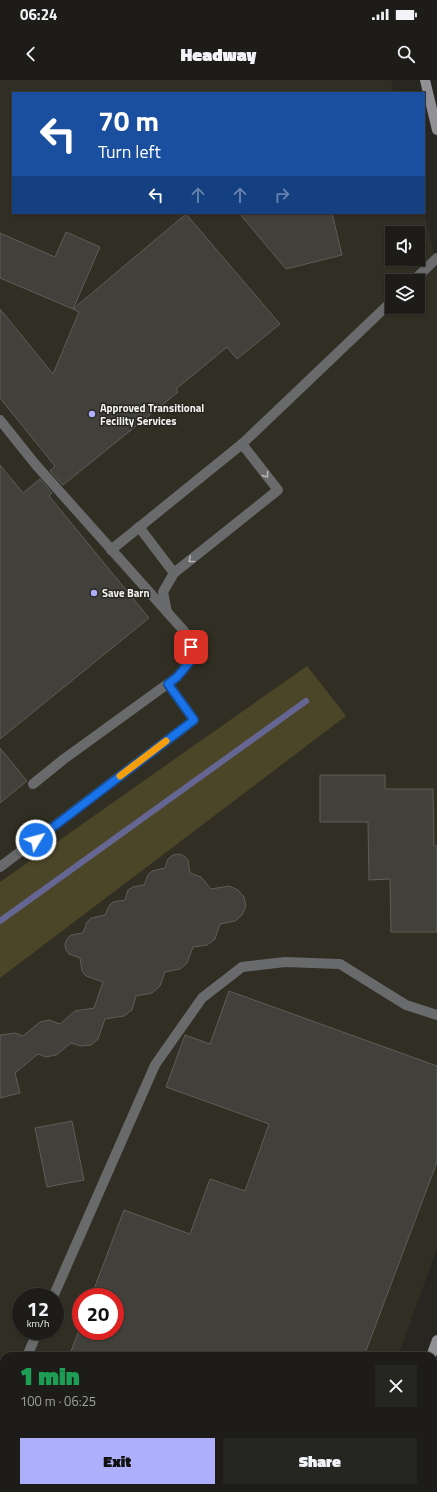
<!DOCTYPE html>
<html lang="en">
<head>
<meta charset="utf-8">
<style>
  body { margin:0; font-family:"Titillium Web",sans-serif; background:#252522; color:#f1f3f6; height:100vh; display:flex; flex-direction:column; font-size:15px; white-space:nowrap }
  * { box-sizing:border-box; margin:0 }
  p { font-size:13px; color:#a0a1a2 }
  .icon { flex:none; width:22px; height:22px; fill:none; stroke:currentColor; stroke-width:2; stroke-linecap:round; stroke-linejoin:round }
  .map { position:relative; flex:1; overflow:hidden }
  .drawer { position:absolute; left:0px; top:1272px; width:437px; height:140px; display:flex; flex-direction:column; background:#1d1c19; border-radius:12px 12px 0 0; box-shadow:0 1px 3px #0004,0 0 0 1px #3b3a38 }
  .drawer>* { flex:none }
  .banner { position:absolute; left:12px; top:12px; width:413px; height:122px; border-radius:0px; box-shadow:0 1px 3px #0004,0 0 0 1px #3b3a38; background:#1a4fa0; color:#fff; overflow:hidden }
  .tools { position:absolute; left:385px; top:146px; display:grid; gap:8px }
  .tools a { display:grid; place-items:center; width:40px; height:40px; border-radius:0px; background:#1d1c19; box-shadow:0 1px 3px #0004,0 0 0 1px #3b3a38; font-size:20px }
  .speed { position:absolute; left:12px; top:1208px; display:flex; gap:8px; font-size:20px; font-weight:700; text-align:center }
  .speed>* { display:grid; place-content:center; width:52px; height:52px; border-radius:50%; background:#1d1c19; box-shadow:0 1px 3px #0004,0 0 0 1px #3b3a38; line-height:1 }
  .speed small { font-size:10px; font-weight:400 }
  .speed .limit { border:6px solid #d22; background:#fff; color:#111 }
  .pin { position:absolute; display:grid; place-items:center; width:34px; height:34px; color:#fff; margin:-17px; border-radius:8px; box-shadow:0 2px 6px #0006 }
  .me { position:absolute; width:44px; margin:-22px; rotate:53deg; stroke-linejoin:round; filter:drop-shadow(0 0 3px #0008) }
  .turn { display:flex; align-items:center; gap:14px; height:84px; padding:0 20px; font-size:18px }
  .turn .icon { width:52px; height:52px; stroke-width:2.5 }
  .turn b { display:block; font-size:28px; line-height:34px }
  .lanes { display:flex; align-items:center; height:38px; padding:0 20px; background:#0003; justify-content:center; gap:20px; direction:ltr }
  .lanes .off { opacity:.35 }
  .round { display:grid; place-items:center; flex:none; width:42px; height:42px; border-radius:0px; background:#252522 }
  .head { display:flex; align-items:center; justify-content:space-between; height:68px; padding:0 20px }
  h1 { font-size:24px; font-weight:800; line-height:30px; color:#1e9e55 }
  .button { display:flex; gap:8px; margin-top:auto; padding:8px 20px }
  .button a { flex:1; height:46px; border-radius:0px; background:#adaffb; color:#111; font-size:16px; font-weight:800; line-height:46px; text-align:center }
  .button a+a { background:#252522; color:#f1f3f6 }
  .status { display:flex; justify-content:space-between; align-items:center; height:28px; padding:0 20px; background:#1d1c19; direction:ltr }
  .status svg { height:11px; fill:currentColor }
  header { display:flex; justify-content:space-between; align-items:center; height:52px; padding:0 20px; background:#1d1c19; font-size:18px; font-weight:800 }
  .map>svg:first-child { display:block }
  .built { fill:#312e23; fill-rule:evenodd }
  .green { fill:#4c4628 }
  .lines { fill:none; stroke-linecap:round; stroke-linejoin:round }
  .stream { stroke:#666694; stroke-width:6 }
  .building { fill:#41403b; stroke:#5e5d57 }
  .service { stroke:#696a6c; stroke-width:10 }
  .secondary { stroke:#909095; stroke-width:10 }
  .oneway { stroke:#b5b5b5 }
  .route-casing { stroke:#114b97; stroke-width:10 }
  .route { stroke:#1a73e8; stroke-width:7 }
  .slow { stroke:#f59e0b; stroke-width:7 }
  .poi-dot { fill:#adaffb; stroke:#272621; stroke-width:1.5 }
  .labels { text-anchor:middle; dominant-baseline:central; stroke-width:3; stroke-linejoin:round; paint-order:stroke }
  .poi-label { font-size:11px; font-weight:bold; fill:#f4f3f0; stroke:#272621; text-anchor:start }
</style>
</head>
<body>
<div class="status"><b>06:24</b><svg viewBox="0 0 49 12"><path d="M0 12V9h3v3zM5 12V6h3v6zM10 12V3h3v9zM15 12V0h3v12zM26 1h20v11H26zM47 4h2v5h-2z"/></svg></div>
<header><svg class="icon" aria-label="back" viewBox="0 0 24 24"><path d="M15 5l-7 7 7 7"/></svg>Headway<svg class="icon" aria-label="search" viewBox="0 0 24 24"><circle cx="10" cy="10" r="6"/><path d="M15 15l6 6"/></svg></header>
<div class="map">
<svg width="437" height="1412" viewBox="0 0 437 1412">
  <rect width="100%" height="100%" fill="#272621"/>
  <g class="built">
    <path d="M0 0H391L394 13H13V133H424L437 186V1169L398 1276H4V1408H350L349 1412H0ZM392 153H418V179H392ZM392 201H418V227H392ZM21 1217H55V1251H21ZM81 1217H115V1251H81Z"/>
    <polygon points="437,1363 437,1412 418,1412 420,1408 433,1408 433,1373"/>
  </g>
  <polygon class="green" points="307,586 346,636 0,898 0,802"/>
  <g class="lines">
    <polyline class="stream" points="0,841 306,621"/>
  </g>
  <g class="building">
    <polygon points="239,133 332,133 342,175 286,189"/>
    <polygon points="186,134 280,244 237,279 227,267 176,309 178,312 63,405 50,391 55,386 0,318 0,229 53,294 79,232 73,229"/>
    <polygon points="66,152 100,167 73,229 0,198 0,153 55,177"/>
    <polygon points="0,385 23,413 40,399 52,413 49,416 149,538 0,659"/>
    <polygon points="0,668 27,701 0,723"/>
    <polygon points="320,695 385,695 385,709 433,709 434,766 437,766 437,852 391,852 390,799 369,800 368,742 320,742"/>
    <polygon points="179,774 184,776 188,780 190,793 201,797 211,809 229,806 238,810 244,817 246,826 242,835 235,841 220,844 215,859 207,865 193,867 187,883 180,889 165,892 160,906 152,913 136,916 132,930 124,936 105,939 98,959 91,965 81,966 71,963 56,975 46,977 38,974 15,993 20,1013 0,1018 0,955 15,953 23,956 40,942 49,940 60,944 75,931 94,928 103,902 86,896 82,891 80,878 69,874 66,870 65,864 67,859 71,855 83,853 87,842 91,838 105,835 109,826 113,822 125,820 128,810 133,807 144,805 148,795 152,791 165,788 168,779 173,775"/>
    <polygon points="229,911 437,986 437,1082 364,1276 69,1276 79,1251 115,1251 115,1217 91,1217 124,1130 190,1154 210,1099 245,1111 269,1044 166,1007 185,955 210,964"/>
    <polygon points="72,1041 84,1100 47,1107 35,1048"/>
  </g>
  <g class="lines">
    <g class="service">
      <polyline points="413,201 437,178"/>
      <path d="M0 340 36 385 184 551C194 573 194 578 177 597L64 679 33 704"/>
      <polyline points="139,447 174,493 278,410 242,364"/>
      <polyline points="111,470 242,364 392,221"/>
      <polyline points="167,532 163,512 174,493"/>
      <polyline points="0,787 194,640 168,604"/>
      <polyline points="53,1217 155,985 202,918 242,887 285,882 340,884 406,925 437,935"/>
      <polyline points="27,1276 38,1251"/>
      <polyline points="0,1327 4,1319"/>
      <polyline points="433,1337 437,1338"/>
    </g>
    <g class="secondary">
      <polyline points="425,0 437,50"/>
      <polyline points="431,1276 437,1260"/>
      <polyline points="383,1412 385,1408"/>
    </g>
  </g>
  <defs><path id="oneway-chevron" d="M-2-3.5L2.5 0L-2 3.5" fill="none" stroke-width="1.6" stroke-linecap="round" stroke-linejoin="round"/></defs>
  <g class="oneway">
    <use href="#oneway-chevron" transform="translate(266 395) rotate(53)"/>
    <use href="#oneway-chevron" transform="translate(191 480) rotate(141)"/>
  </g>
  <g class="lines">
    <g class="route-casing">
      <polyline id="route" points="36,760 194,640 168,604 177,597 189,583 191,567"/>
    </g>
    <use href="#route" class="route"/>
    <polyline class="slow" points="120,696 166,661"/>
  </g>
  <g class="poi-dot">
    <circle cx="92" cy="334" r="4"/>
    <circle cx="94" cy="513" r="4"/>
  </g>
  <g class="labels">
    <g class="poi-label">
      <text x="100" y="328">Approved Transitional<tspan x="100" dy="13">Fecility Services</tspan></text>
      <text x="102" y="513">Save Barn</text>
    </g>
  </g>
</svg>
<div class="tools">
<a><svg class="icon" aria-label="sound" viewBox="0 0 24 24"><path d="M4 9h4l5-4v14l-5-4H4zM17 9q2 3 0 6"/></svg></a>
<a><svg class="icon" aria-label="layers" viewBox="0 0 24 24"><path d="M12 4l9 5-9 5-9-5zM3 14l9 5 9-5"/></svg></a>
</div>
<div class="speed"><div>12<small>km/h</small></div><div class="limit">20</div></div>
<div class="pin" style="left:191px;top:567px;background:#d93025"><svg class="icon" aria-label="arrive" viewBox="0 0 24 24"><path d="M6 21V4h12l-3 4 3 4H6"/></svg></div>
<svg class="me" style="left:36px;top:760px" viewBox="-20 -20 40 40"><circle r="17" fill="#1a73e8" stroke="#fff" stroke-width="3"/><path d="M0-11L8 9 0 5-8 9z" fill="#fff"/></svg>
<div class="banner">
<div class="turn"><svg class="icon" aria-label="left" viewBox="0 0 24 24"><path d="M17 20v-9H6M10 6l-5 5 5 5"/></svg><div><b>70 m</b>Turn left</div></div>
<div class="lanes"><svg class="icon" aria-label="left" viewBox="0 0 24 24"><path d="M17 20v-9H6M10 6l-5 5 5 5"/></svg><svg class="icon off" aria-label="ahead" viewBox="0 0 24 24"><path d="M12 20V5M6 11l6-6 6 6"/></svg><svg class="icon off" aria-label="ahead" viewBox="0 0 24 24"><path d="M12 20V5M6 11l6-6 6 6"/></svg><svg class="icon off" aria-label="right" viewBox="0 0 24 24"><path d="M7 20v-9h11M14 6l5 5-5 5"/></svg></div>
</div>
<section class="drawer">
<div class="head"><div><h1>1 min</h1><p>100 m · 06:25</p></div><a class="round"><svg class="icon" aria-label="close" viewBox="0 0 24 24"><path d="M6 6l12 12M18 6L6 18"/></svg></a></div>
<div class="button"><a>Exit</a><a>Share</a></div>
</section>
</div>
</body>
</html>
